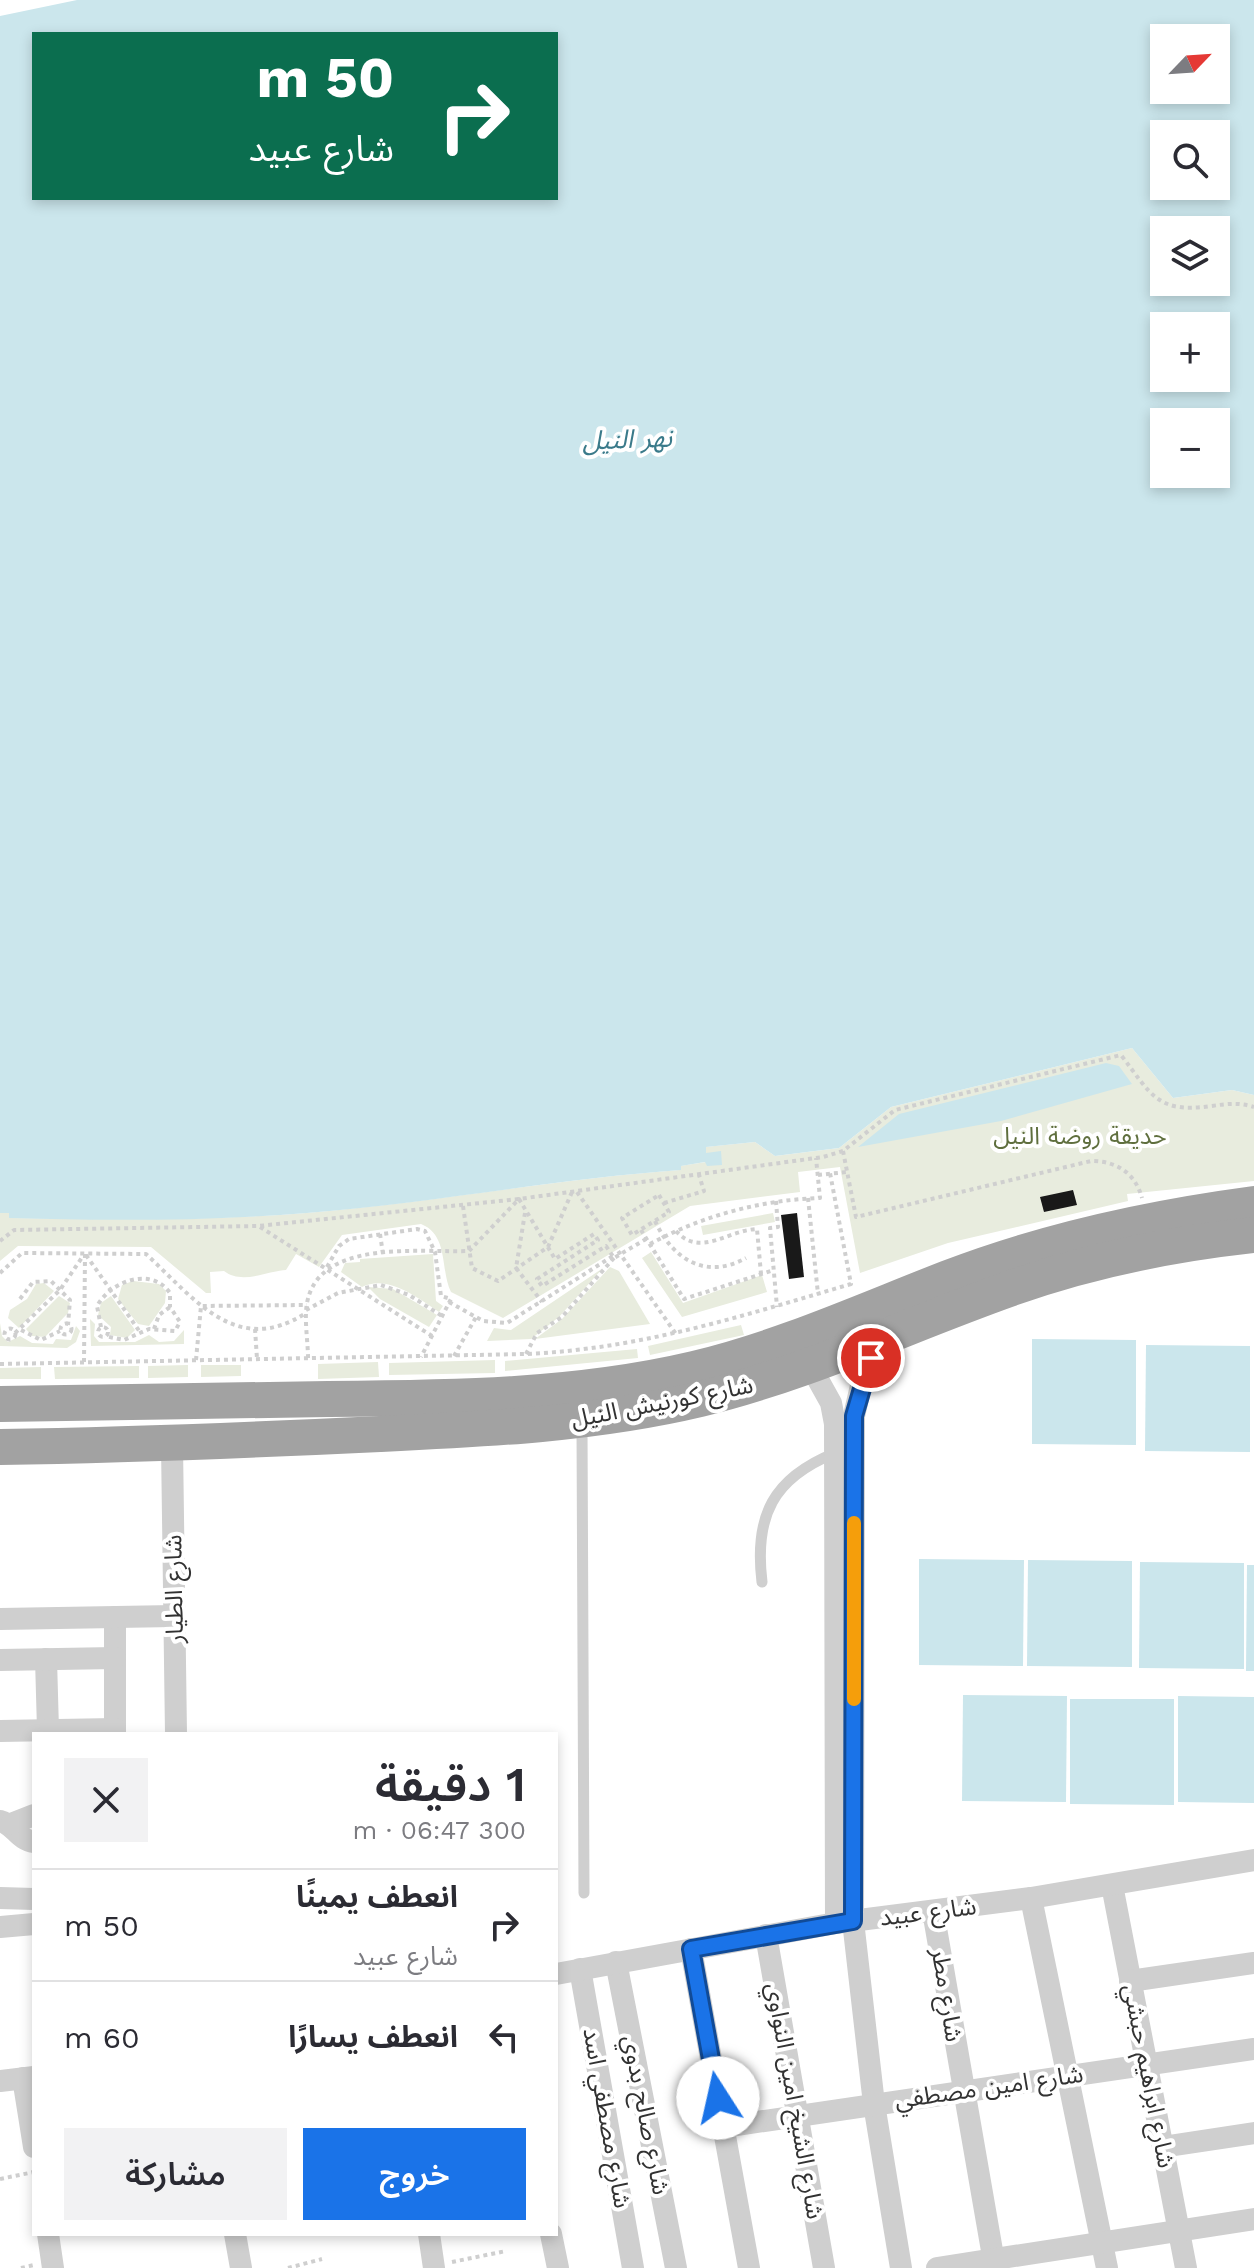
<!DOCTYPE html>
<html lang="ar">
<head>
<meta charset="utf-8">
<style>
  body { margin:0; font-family:"Work Sans","Noto Sans Arabic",sans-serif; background:#f2f2f3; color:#2b2b33; direction:rtl; height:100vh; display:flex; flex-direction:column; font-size:30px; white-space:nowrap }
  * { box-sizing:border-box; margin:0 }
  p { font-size:26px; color:#7c7c81 }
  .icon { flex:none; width:44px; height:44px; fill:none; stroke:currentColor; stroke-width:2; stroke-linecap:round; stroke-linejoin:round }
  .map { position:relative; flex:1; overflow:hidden; direction:ltr }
  .panel { position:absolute; left:32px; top:1732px; width:526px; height:504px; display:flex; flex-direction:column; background:#fff; border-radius:0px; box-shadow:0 4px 12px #0003; direction:rtl }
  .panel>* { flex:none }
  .top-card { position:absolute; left:32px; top:32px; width:526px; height:168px; border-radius:0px; box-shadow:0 4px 12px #0003; direction:rtl; background:#0b6e4f; color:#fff; overflow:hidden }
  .needle { width:52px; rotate:65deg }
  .tools { position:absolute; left:1150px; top:24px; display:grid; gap:16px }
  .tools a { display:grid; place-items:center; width:80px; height:80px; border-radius:0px; background:#fff; box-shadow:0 4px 12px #0003; font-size:40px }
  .pin { position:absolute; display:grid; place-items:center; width:68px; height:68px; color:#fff; margin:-34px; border:4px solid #fff; border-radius:50%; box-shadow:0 2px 8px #0007 }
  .me { position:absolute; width:88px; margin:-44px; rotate:350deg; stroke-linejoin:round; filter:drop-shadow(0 0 6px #0008) }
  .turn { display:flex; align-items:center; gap:28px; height:168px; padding:0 32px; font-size:36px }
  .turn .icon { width:104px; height:104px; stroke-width:2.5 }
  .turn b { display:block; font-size:56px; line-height:68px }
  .round { display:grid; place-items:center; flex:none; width:84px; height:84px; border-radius:0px; background:#f2f2f3 }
  .head { display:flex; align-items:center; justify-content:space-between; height:136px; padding:0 32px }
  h1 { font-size:48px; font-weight:600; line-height:60px }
  .button { display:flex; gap:16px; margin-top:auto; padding:16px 32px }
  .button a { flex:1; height:92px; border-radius:0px; background:#1a73e8; color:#fff; font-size:32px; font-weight:600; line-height:92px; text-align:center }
  .button a+a { background:#f2f2f3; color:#2b2b33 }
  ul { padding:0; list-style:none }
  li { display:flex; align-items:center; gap:24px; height:112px; padding:0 32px; border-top:2px solid #e1e1e2 }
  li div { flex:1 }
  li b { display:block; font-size:30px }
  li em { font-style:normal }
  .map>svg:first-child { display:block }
  .green { fill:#e8ecde }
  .water { fill:#cbe6ec; fill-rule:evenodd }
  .building { fill:#191919 }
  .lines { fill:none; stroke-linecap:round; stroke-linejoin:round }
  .path { stroke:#cfcfcf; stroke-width:4; stroke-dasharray:4 4; stroke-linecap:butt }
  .service { stroke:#cfcfcf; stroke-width:11 }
  .minor { stroke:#cfcfcf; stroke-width:22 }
  .trunk { stroke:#a2a2a2; stroke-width:36 }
  .route-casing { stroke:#114b97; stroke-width:20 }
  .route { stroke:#1a73e8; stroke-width:14 }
  .slow { stroke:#f59e0b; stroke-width:14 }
  .labels { text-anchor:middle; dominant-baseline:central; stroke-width:8; stroke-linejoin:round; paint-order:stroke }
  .park-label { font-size:24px; fill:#5f6f3e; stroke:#fff }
  .street-label { font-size:24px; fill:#323232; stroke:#fff }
  .water-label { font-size:26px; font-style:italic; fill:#3a7a8a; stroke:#fff }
</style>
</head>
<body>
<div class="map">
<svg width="1254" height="2268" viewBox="0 0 1254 2268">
  <rect width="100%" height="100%" fill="#fff"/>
  <g class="green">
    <path d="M1132 1048 1173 1098 1232 1090 1254 1095V1181L1127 1194 1128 1201 948 1243 860 1273 840 1167 798 1172 800 1192 690 1206 503 1318 451 1292C440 1270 449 1235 421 1224L342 1235 319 1267 296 1254 286 1270C267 1271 242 1285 224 1271L210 1272 211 1293H206L151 1247 18 1246 0 1261V1213H9V1218C108 1219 207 1221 306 1213 431 1203 555 1179 680 1170V1166L706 1162 705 1147 755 1142 775 1156 839 1148 891 1107Z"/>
    <polygon points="773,1213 775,1222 703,1235 701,1226"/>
    <polygon points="651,1252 683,1303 762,1275 767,1292 682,1317 642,1258"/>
    <path d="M433 1254 436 1301 443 1306 439 1312C418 1298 388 1274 362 1287L341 1272 345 1263 360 1262V1259Z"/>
    <polygon points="610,1267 619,1271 650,1324 535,1339 562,1319"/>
    <polygon points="603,1268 559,1317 531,1339 487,1341 494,1328 511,1330"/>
    <polygon points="133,1281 159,1284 166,1291 165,1303 149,1326 138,1324 118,1299 122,1285"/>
    <polygon points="44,1283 54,1291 19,1328 8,1318 10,1310 27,1299 36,1284"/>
    <polygon points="368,1287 393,1289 437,1315 429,1327 380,1299"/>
    <polygon points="59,1296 70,1303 68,1313 45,1337 32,1336 26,1329"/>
    <polygon points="111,1296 135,1330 127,1338 110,1335 111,1327 98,1315 101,1303"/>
    <polygon points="90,1319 95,1324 94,1336 99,1342 135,1342 149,1335 159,1342 174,1341 184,1330 184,1344 91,1346"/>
    <polygon points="0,1323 2,1336 8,1342 20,1336 32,1343 53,1344 56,1339 71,1340 76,1326 80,1331 76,1342 67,1348 0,1346"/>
    <polygon points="741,1325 744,1335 650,1355 648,1346"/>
    <polygon points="637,1349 638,1358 505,1371 505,1361"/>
    <polygon points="495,1360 495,1373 389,1375 389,1363"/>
    <polygon points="378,1362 379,1377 318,1379 318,1364"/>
    <polygon points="188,1365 188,1377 148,1378 148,1366"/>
    <polygon points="201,1365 241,1365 241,1376 201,1377"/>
    <polygon points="139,1366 139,1378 55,1379 54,1367"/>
    <polygon points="41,1367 41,1379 0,1379 0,1368"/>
  </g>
  <g class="water">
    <path d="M77 0H1254V1095L1232 1090 1173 1098 1132 1048 891 1107 839 1148 775 1156 755 1142 706 1147V1153L721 1151 722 1165 707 1166 705 1162 681 1166V1170C555 1179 432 1203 307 1213 207 1221 108 1221 9 1218V1213H0V16ZM556 34V198H34V34ZM1216 38V90H1164V38ZM1216 134V186H1164V134ZM1216 230V282H1164V230ZM1216 326V378H1164V326ZM1216 422V474H1164V422Z"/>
    <polygon points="1106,1063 1119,1066 1132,1084 1001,1121 858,1147 899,1114"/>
    <polygon points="1032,1339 1136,1340 1136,1445 1032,1444"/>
    <polygon points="1146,1345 1250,1346 1250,1452 1145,1451"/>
    <polygon points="919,1559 1024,1560 1023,1666 919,1665"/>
    <polygon points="1028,1560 1132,1561 1132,1667 1027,1666"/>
    <polygon points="1140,1562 1244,1563 1244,1669 1139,1668"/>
    <polygon points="1247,1565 1254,1565 1254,1671 1246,1671"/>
    <polygon points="963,1695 1067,1696 1066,1802 962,1801"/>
    <polygon points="1178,1696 1254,1697 1254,1803 1178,1802"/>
    <polygon points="1070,1699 1174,1699 1174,1805 1070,1804"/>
  </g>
  <g class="building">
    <polygon points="1073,1190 1077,1205 1044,1212 1040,1197"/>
    <polygon points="797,1213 804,1277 789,1279 781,1215"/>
  </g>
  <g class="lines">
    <g class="path">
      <path d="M843 1151 856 1217 1091 1161C1117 1161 1135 1173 1142 1198"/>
      <polyline points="818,1175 847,1172"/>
      <polyline points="577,1192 676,1334"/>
      <polygon points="659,1195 669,1212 632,1235 622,1218"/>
      <polyline points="808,1198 818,1294"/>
      <polyline points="776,1201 778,1227 770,1228 777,1307"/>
      <polyline points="664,1203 704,1191 699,1175"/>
      <polyline points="463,1206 472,1268 498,1281 548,1247 572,1192"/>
      <polyline points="525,1213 516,1268 542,1302"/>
      <path d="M655 1221C673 1260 706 1280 746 1258"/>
      <polyline points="260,1227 432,1336"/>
      <polyline points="641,1230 684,1299 774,1270"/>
      <path d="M676 1231C700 1258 728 1230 757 1229L761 1274"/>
      <polyline points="380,1234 383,1254"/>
      <path d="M0 1241 14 1230 258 1226 519 1199 823 1157 843 1151 895 1110 1121 1055C1151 1094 1157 1114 1211 1106 1227 1104 1238 1102 1254 1107"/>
      <path d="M650 1244C702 1216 760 1200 820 1198L816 1158"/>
      <polyline points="86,1255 140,1332"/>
      <polyline points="327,1267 339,1246 349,1239 417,1229 425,1231 435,1252 441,1296 451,1299 421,1357"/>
      <path d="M0 1273 22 1253 146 1254C194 1298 236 1358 306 1313"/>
      <polyline points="20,1299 33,1282 51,1281 70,1300 68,1325"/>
      <polyline points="449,1302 483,1321 507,1323 613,1256"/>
      <polyline points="306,1310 338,1293 381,1285 409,1295 442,1316"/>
      <circle cx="66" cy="1329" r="5.5"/>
      <path d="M101 1327 97 1306C111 1281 151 1266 170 1293V1307L180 1322 175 1331 149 1329 124 1340 105 1336"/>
      <circle cx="103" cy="1332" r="5"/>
      <circle cx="10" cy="1334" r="5.5"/>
      <polyline points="154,1329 159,1315 170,1307"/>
      <polyline points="255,1329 257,1359"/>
      <polyline points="21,1330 41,1340 60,1331"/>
      <polyline points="15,1333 60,1290 83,1256"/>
      <polyline points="526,1354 537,1333 562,1317 614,1258"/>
      <polyline points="454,1356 476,1317"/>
      <path d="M308 1358C308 1341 304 1320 307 1303 319 1238 420 1253 469 1251L519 1199 555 1259 594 1234 598 1240 537 1279 542 1286 606 1246 614 1258 646 1239"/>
      <polyline points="196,1360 201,1306 307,1305"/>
      <polyline points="84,1362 85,1254"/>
      <path d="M0 1364 526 1354C640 1349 742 1316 851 1284L830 1173"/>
      <polyline points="0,2179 34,2172"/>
      <polyline points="452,2262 506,2251"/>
      <polyline points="21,2268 34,2265"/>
      <polyline points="288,2268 322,2259"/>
    </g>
    <g class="service">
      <polyline points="582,1426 584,1893"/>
      <path d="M762 1582C754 1516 773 1478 835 1453"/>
    </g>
    <g class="minor">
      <polyline points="881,1341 863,1377 854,1416 853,1921 874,2104 901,2268"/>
      <polyline points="811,1367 831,1403 835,1424 836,1923"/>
      <polyline points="172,1445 176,1734"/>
      <polyline points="115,1617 115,1734"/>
      <polyline points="0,1619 174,1616"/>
      <polyline points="46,1659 48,1730"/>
      <polyline points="0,1660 115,1658"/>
      <polyline points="0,1731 115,1729"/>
      <path d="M0 1821C15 1825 18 1840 34 1842"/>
      <polyline points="11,1824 34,1815"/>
      <polyline points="1112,1885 1186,2268"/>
      <polyline points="0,1898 34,1899"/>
      <polyline points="1031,1898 1107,2268"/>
      <polyline points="933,1911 995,2268"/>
      <polyline points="0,1927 34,1924"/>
      <polyline points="766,1935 824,2268"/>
      <polyline points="691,1949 749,2268"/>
      <polyline points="616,1962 676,2268"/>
      <polyline points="580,1969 633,2268"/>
      <polyline points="556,1974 836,1923 1031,1898 1254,1860"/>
      <polyline points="1130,1981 1254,1963"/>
      <polyline points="23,2078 34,2147"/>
      <polyline points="0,2081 34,2077"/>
      <polyline points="723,2127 1254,2049"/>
      <polyline points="1162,2147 1254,2133"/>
      <polyline points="48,2234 53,2268"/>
      <polyline points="235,2234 241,2268"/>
      <polyline points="429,2234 434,2268"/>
      <polyline points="551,2234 558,2268"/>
      <polyline points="937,2268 1254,2219"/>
    </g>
    <g class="trunk">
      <path d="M0 1404C109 1402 219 1401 328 1399 450 1398 575 1397 694 1369 782 1348 863 1311 948 1278 1047 1240 1149 1218 1254 1204"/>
      <path d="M0 1447C127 1445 253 1440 380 1434 487 1429 595 1424 700 1399 807 1373 905 1326 1009 1289 1087 1261 1171 1244 1254 1235"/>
    </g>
  </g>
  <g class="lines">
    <g class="route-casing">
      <polyline id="route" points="718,2098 691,1949 853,1921 854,1416 871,1358"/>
    </g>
    <use href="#route" class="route"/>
    <polyline class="slow" points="854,1699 854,1523"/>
  </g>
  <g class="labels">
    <g class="park-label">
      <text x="1080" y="1136">حديقة روضة النيل</text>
    </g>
    <g class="street-label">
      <text transform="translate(662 1402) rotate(-11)">شارع كورنيش النيل</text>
      <text transform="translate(174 1589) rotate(-91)">شارع الطيار</text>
      <text transform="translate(928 1912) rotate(-7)">شارع عبيد</text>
      <text transform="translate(947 1995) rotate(81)">شارع مطر</text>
      <text transform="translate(1149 2076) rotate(79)">شارع ابراهيم حبشي</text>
      <text transform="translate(989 2087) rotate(-8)">شارع امين مصطفي</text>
      <text transform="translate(795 2101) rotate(80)">شارع الشيخ امين النواوي</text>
      <text transform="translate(646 2115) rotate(79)">شارع صالح بدوي</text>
      <text transform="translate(607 2118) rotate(80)">شارع مصطفي اسد</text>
    </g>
    <g class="water-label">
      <text transform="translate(627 439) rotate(-2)">نهر النيل</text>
    </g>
  </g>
</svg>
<div class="tools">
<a><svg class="needle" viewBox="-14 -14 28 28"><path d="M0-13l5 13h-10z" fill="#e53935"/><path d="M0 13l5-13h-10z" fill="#7c7c81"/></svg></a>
<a><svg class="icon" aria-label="search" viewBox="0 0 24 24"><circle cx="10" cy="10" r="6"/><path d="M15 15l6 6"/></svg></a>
<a><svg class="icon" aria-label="layers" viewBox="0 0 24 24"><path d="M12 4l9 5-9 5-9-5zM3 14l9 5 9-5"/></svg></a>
<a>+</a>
<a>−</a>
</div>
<div class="pin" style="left:871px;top:1358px;background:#d93025"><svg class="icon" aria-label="arrive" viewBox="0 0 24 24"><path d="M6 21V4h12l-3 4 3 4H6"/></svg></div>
<svg class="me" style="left:718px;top:2098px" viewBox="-20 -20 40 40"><circle r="19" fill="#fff"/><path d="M0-13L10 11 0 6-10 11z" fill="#1a73e8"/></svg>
<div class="top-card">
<div class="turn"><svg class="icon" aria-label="right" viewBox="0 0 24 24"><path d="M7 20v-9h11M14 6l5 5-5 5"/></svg><div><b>50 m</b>شارع عبيد</div></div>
</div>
<section class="panel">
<div class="head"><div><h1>1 دقيقة</h1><p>300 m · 06:47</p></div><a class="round"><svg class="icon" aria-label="close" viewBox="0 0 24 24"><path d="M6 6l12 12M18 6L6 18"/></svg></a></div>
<ul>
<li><svg class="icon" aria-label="right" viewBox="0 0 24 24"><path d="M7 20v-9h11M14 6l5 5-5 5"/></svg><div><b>انعطف يمينًا</b><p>شارع عبيد</p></div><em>50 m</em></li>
<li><svg class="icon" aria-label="left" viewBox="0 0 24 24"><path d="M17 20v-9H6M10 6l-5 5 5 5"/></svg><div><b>انعطف يسارًا</b></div><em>60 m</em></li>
</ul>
<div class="button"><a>خروج</a><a>مشاركة</a></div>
</section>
</div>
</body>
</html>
